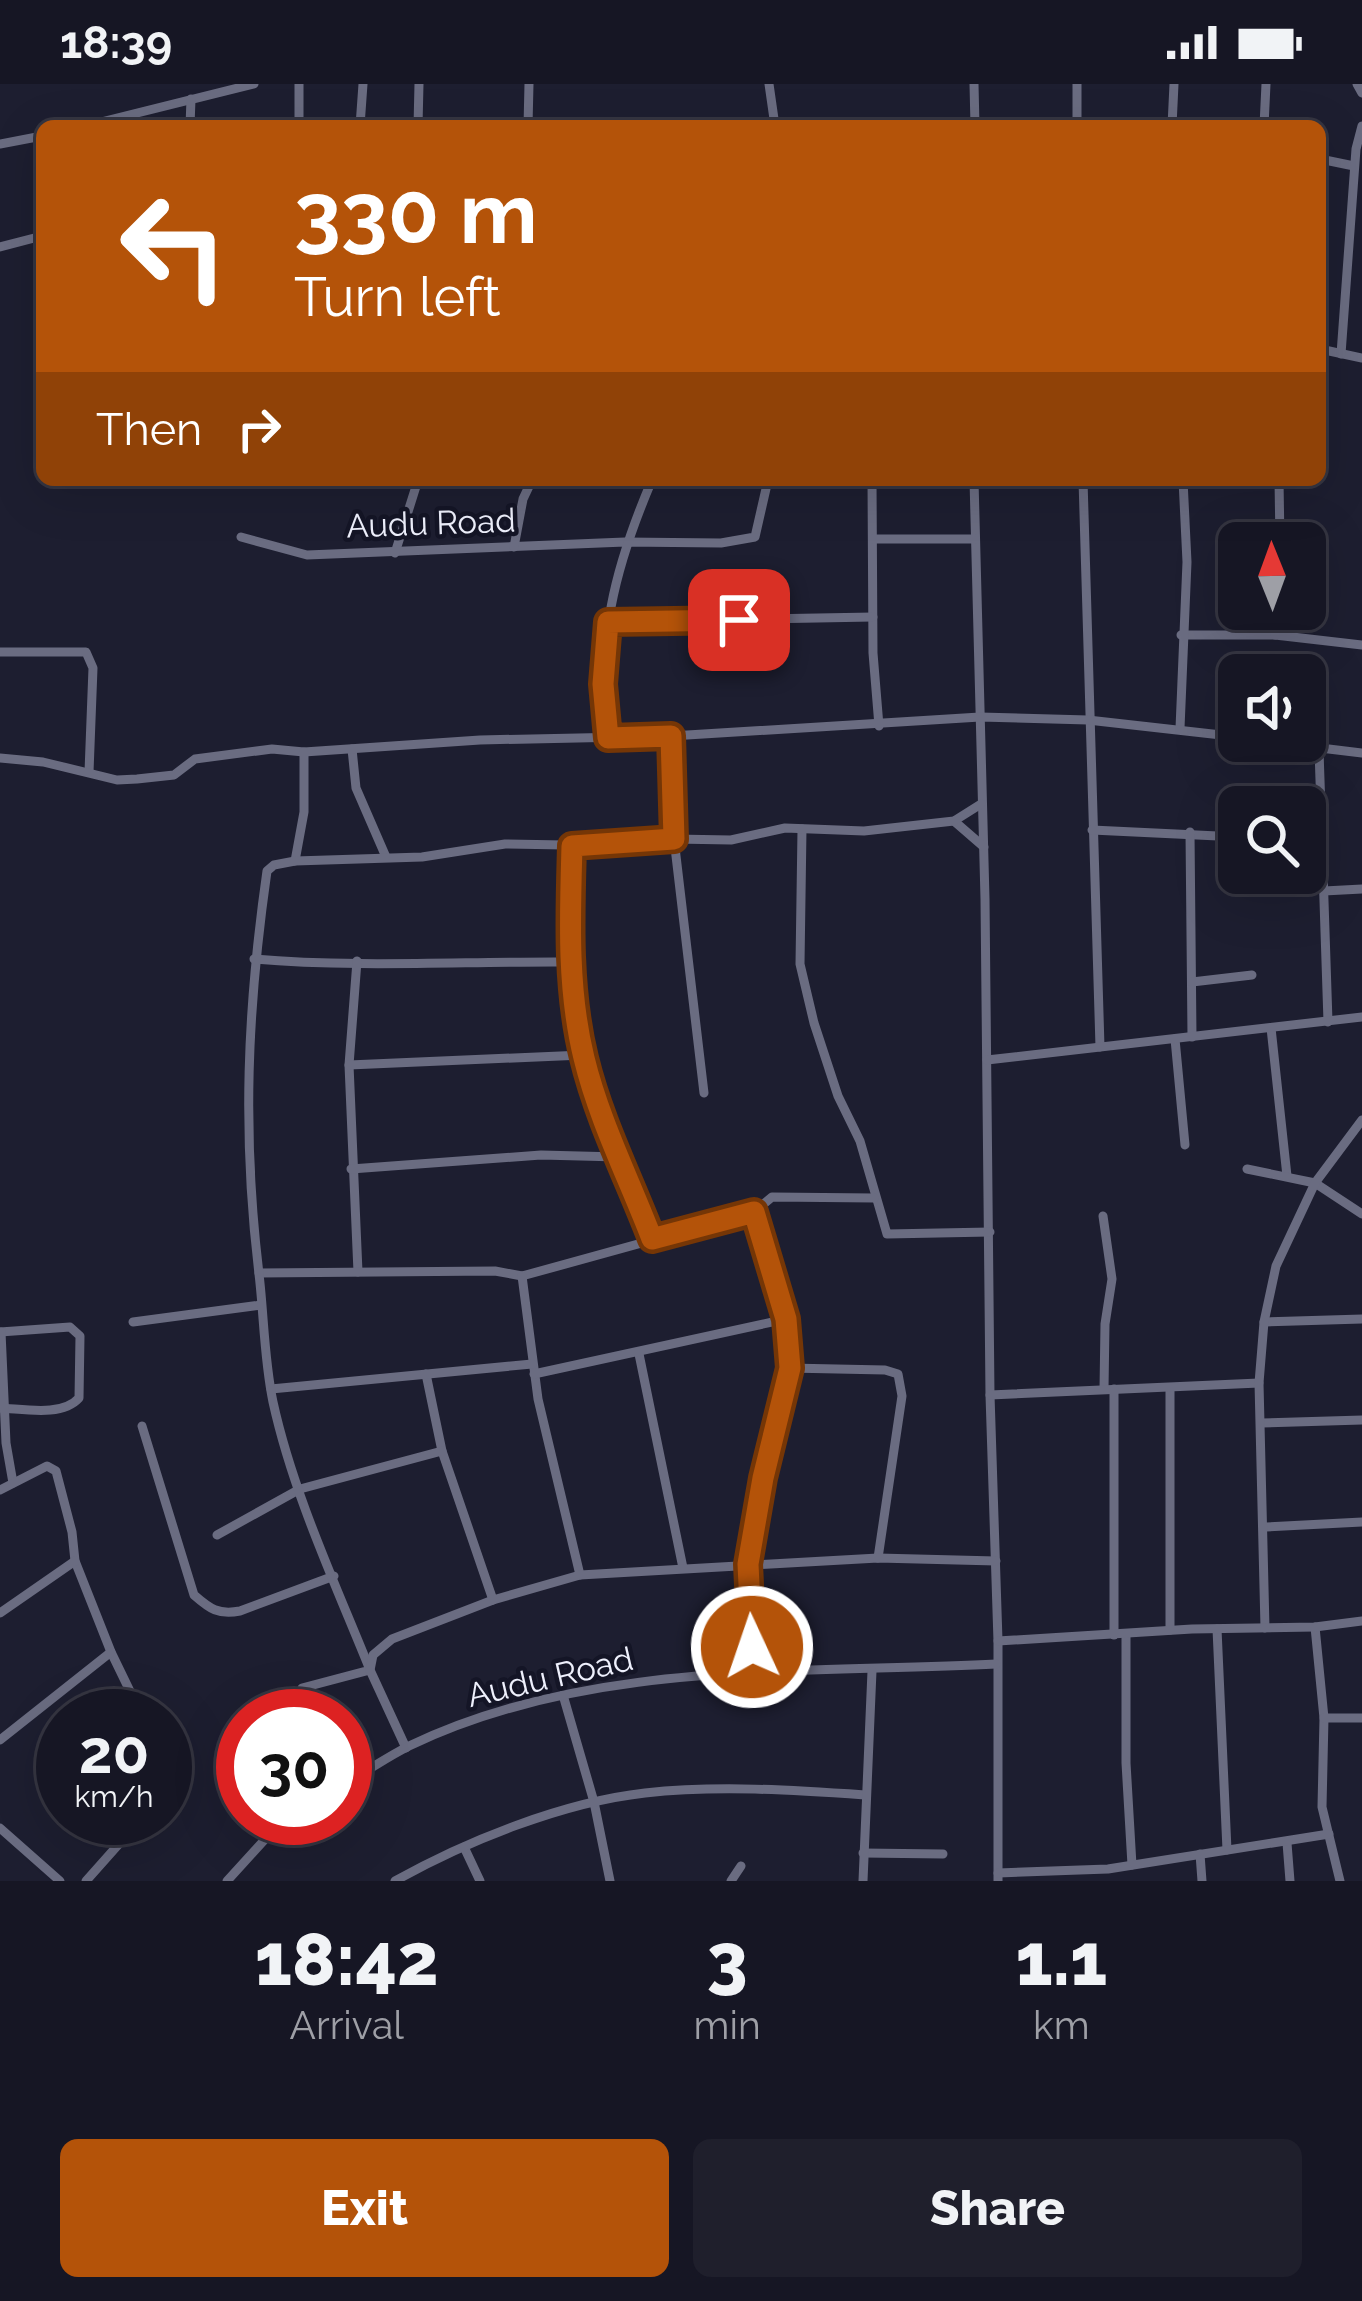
<!DOCTYPE html>
<html lang="en">
<head>
<meta charset="utf-8">
<style>
  body { margin:0; font-family:Raleway,sans-serif; background:#1f1f2c; color:#f1f3f6; height:100vh; display:flex; flex-direction:column; font-size:45px; white-space:nowrap }
  * { box-sizing:border-box; margin:0 }
  p { font-size:39px; color:#9e9fa6 }
  .icon { flex:none; width:66px; height:66px; fill:none; stroke:currentColor; stroke-width:2; stroke-linecap:round; stroke-linejoin:round }
  .map { position:relative; height:1797px; overflow:hidden }
  .sheet { display:flex; flex-direction:column; background:#161624; flex:1 }
  .sheet>* { flex:none }
  .hud { position:absolute; left:36px; top:36px; width:1290px; height:366px; border-radius:18px; box-shadow:0 12px 48px #0002,0 0 0 3px #353541; background:#b45309; color:#fff; overflow:hidden }
  .needle { width:78px; rotate:359deg }
  .buttons { position:absolute; left:1218px; top:438px; display:grid; gap:24px }
  .buttons a { display:grid; place-items:center; width:108px; height:108px; border-radius:18px; background:#161624; box-shadow:0 12px 48px #0002,0 0 0 3px #353541; font-size:60px }
  .speed { position:absolute; left:36px; top:1605px; display:flex; gap:24px; font-size:60px; font-weight:700; text-align:center }
  .speed>* { display:grid; place-content:center; width:156px; height:156px; border-radius:50%; background:#161624; box-shadow:0 12px 48px #0002,0 0 0 3px #353541; line-height:1 }
  .speed small { font-size:30px; font-weight:400 }
  .speed .limit { border:18px solid #d22; background:#fff; color:#111 }
  .pin { position:absolute; display:grid; place-items:center; width:102px; height:102px; color:#fff; margin:-51px; border-radius:24px; box-shadow:0 6px 18px #0006 }
  .me { position:absolute; width:132px; margin:-66px; rotate:357deg; stroke-linejoin:round; filter:drop-shadow(0 0 9px #0008) }
  .turn { display:flex; align-items:center; gap:42px; height:252px; padding:0 60px; font-size:54px }
  .turn .icon { width:156px; height:156px; stroke-width:2.5 }
  .turn b { display:block; font-size:84px; line-height:102px }
  .then { display:flex; align-items:center; height:114px; padding:0 60px; background:#0003; gap:24px; font-size:45px }
  .eta { display:flex; justify-content:space-evenly; align-items:center; height:204px; text-align:center }
  .eta b { font-size:72px; font-weight:800; line-height:84px }
  .primary-button { display:flex; gap:24px; margin-top:auto; padding:24px 60px }
  .primary-button a { flex:1; height:138px; border-radius:18px; background:#b45309; color:#fff; font-size:48px; font-weight:800; line-height:138px; text-align:center }
  .primary-button a+a { background:#1f1f2c; color:#f1f3f6 }
  .status { display:flex; justify-content:space-between; align-items:center; height:84px; padding:0 60px; background:#161624; direction:ltr }
  .status svg { height:33px; fill:currentColor }
  .map>svg:first-child { display:block }
  .lines { fill:none; stroke-linecap:round; stroke-linejoin:round }
  .street { stroke:#6a6c81; stroke-width:9 }
  .route-casing { stroke:#753606; stroke-width:30 }
  .route { stroke:#b45309; stroke-width:21 }
  .labels { text-anchor:middle; dominant-baseline:central; stroke-width:9; stroke-linejoin:round; paint-order:stroke }
  .street-label { font-size:33px; fill:#eef0fc; stroke:#141526 }
</style>
</head>
<body>
<div class="status"><b>18:39</b><svg viewBox="0 0 49 12"><path d="M0 12V9h3v3zM5 12V6h3v6zM10 12V3h3v9zM15 12V0h3v12zM26 1h20v11H26zM47 4h2v5h-2z"/></svg></div>
<div class="map">
<svg width="1362" height="1797" viewBox="0 0 1362 1797">
  <rect width="100%" height="100%" fill="#1d1e30"/>
  <g class="lines">
    <g class="street">
      <polyline points="299,0 299,42"/>
      <polyline points="769,0 775,42"/>
      <polyline points="974,0 975,42"/>
      <polyline points="1077,0 1077,42"/>
      <polyline points="1357,0 1362,9"/>
      <polyline points="85,42 254,0"/>
      <polyline points="190,42 191,15"/>
      <polyline points="360,42 363,0"/>
      <polyline points="418,42 419,0"/>
      <polyline points="528,42 529,0"/>
      <polyline points="1172,42 1174,0"/>
      <polyline points="1264,42 1266,0"/>
      <polyline points="0,60 42,52"/>
      <polyline points="1320,75 1354,82"/>
      <polyline points="0,163 42,152"/>
      <polyline points="1320,265 1362,274"/>
      <polyline points="1341,270 1356,65 1362,42"/>
      <polyline points="872,396 873,569 879,642"/>
      <polyline points="974,396 985,815 990,1311 998,1557 998,1797"/>
      <polyline points="1083,396 1100,963"/>
      <polyline points="1279,396 1280,459"/>
      <polyline points="241,453 307,471 625,458 721,459 755,453 768,396"/>
      <polyline points="873,455 975,455"/>
      <polyline points="514,463 523,415 532,396"/>
      <polyline points="395,469 418,396"/>
      <polyline points="608,538 873,533"/>
      <polyline points="1181,551 1275,551 1362,561"/>
      <polyline points="1275,551 1279,525"/>
      <polyline points="0,568 86,568 93,584 89,688"/>
      <polyline points="1180,644 1187,478 1183,396"/>
      <path d="M608 654C596 557 614 485 652 396"/>
      <polyline points="1263,657 1362,669"/>
      <polyline points="352,665 356,704 386,773"/>
      <polyline points="1319,666 1328,938"/>
      <polyline points="0,674 43,678 117,696 137,695 174,691 195,675 272,665 304,668 480,656 671,652 980,633 1088,636 1239,653"/>
      <polyline points="954,737 984,763"/>
      <polyline points="802,745 800,880 814,939 838,1012 860,1057 887,1150 990,1148"/>
      <polyline points="1092,746 1239,753"/>
      <polyline points="1190,748 1192,953"/>
      <path d="M571 762C571 832 568 905 584 974 599 1036 628 1096 652 1155"/>
      <polyline points="1305,762 1323,769"/>
      <polyline points="295,777 304,728 304,668"/>
      <polyline points="1324,807 1362,805"/>
      <path d="M254 875C359 884 466 877 572 878"/>
      <polyline points="357,877 349,981 358,1188"/>
      <polyline points="1192,898 1252,891"/>
      <polyline points="1271,944 1287,1092"/>
      <polyline points="1175,955 1185,1061"/>
      <polyline points="987,976 1362,933"/>
      <polyline points="349,981 583,971"/>
      <polyline points="704,1009 674,755 731,756 785,744 864,747 954,737 981,720"/>
      <polyline points="351,1085 541,1071 619,1073"/>
      <polyline points="1247,1085 1315,1099 1362,1130"/>
      <polyline points="1103,1132 1112,1195 1105,1240 1104,1305"/>
      <polyline points="259,1189 495,1187 522,1192 754,1128 772,1113 874,1114"/>
      <polyline points="522,1192 538,1315 580,1491"/>
      <polyline points="133,1238 261,1221"/>
      <polyline points="1264,1238 1362,1235"/>
      <path d="M0 1248 70 1243 80 1252 79 1314C62 1333 24 1325 0 1324"/>
      <polyline points="1,1248 6,1359 13,1399"/>
      <polyline points="639,1270 683,1484"/>
      <polyline points="789,1284 885,1286 898,1290 902,1312 878,1474"/>
      <polyline points="426,1290 442,1367 493,1516"/>
      <polyline points="534,1290 786,1235"/>
      <polyline points="1170,1304 1170,1546"/>
      <polyline points="271,1305 532,1280"/>
      <polyline points="990,1311 1259,1299"/>
      <polyline points="1261,1339 1362,1336"/>
      <path d="M142 1342 194 1511C210 1525 218 1531 240 1527L334 1492"/>
      <polyline points="0,1406 47,1382 56,1387 72,1448 75,1477 111,1568 142,1632"/>
      <polyline points="1266,1443 1362,1438"/>
      <polyline points="217,1451 300,1405 442,1367"/>
      <polyline points="0,1529 75,1477"/>
      <polyline points="1315,1543 1324,1634 1322,1723 1340,1797"/>
      <polyline points="1265,1544 1259,1299 1264,1238 1276,1182 1315,1099 1362,1036"/>
      <polyline points="1217,1545 1227,1766"/>
      <polyline points="1126,1550 1126,1679 1132,1781"/>
      <polyline points="1114,1551 1114,1305"/>
      <polyline points="998,1557 1192,1545 1315,1543 1362,1537"/>
      <polyline points="753,1590 748,1480 763,1394 789,1284 786,1235 754,1128"/>
      <path d="M302 1604 370 1586C335 1499 293 1409 273 1318 264 1275 264 1232 259 1190 242 1049 247 927 267 787L274 781 295 777 422 773 505 760 621 762 674 755 671 652"/>
      <polyline points="563,1611 594,1718 610,1797"/>
      <polyline points="1324,1634 1362,1634"/>
      <polyline points="0,1656 111,1568"/>
      <polyline points="406,1664 370,1586 373,1571 392,1555 493,1516 580,1491 878,1474 996,1477"/>
      <polyline points="165,1680 173,1699 165,1712"/>
      <path d="M345 1699C366 1688 387 1673 409 1662 590 1575 800 1590 996 1580"/>
      <polyline points="0,1744 60,1797"/>
      <polyline points="1287,1759 1290,1797"/>
      <polyline points="464,1763 480,1797"/>
      <polyline points="863,1769 943,1770"/>
      <polyline points="1200,1770 1202,1797"/>
      <polyline points="998,1789 1108,1785 1329,1750"/>
      <polyline points="86,1797 142,1734"/>
      <polyline points="227,1797 278,1741 289,1734"/>
      <path d="M395 1797C466 1757 564 1718 645 1709 718 1701 792 1706 865 1711"/>
      <polyline points="731,1797 741,1782"/>
      <polyline points="863,1797 872,1587"/>
    </g>
  </g>
  <g class="lines">
    <g class="route-casing">
      <path id="route" d="M739 536 608 538 603 600 608 654 671 652 674 755 572 762C570 832 567 905 584 974 599 1036 629 1095 652 1155L754 1128 786 1235 790 1284 763 1394 748 1480 752 1563"/>
    </g>
    <use href="#route" class="route"/>
  </g>
  <g class="labels">
    <g class="street-label">
      <text transform="translate(431 439) rotate(-2)">Audu Road</text>
      <text transform="translate(550 1593) rotate(-13)">Audu Road</text>
    </g>
  </g>
</svg>
<div class="buttons">
<a><svg class="needle" viewBox="-14 -14 28 28"><path d="M0-13l5 13h-10z" fill="#e53935"/><path d="M0 13l5-13h-10z" fill="#9e9fa6"/></svg></a>
<a><svg class="icon" aria-label="sound" viewBox="0 0 24 24"><path d="M4 9h4l5-4v14l-5-4H4zM17 9q2 3 0 6"/></svg></a>
<a><svg class="icon" aria-label="search" viewBox="0 0 24 24"><circle cx="10" cy="10" r="6"/><path d="M15 15l6 6"/></svg></a>
</div>
<div class="speed"><div>20<small>km/h</small></div><div class="limit">30</div></div>
<div class="pin" style="left:739px;top:536px;background:#d93025"><svg class="icon" aria-label="arrive" viewBox="0 0 24 24"><path d="M6 21V4h12l-3 4 3 4H6"/></svg></div>
<svg class="me" style="left:752px;top:1563px" viewBox="-20 -20 40 40"><circle r="17" fill="#b45309" stroke="#fff" stroke-width="3"/><path d="M0-11L8 9 0 5-8 9z" fill="#fff"/></svg>
<div class="hud">
<div class="turn"><svg class="icon" aria-label="left" viewBox="0 0 24 24"><path d="M17 20v-9H6M10 6l-5 5 5 5"/></svg><div><b>330 m</b>Turn left</div></div>
<div class="then">Then<svg class="icon" aria-label="right" viewBox="0 0 24 24"><path d="M7 20v-9h11M14 6l5 5-5 5"/></svg></div>
</div>
</div>
<section class="sheet">
<div class="eta">
<div><b>18:42</b><p>Arrival</p></div>
<div><b>3</b><p>min</p></div>
<div><b>1.1</b><p>km</p></div>
</div>
<div class="primary-button"><a>Exit</a><a>Share</a></div>
</section>
</body>
</html>
